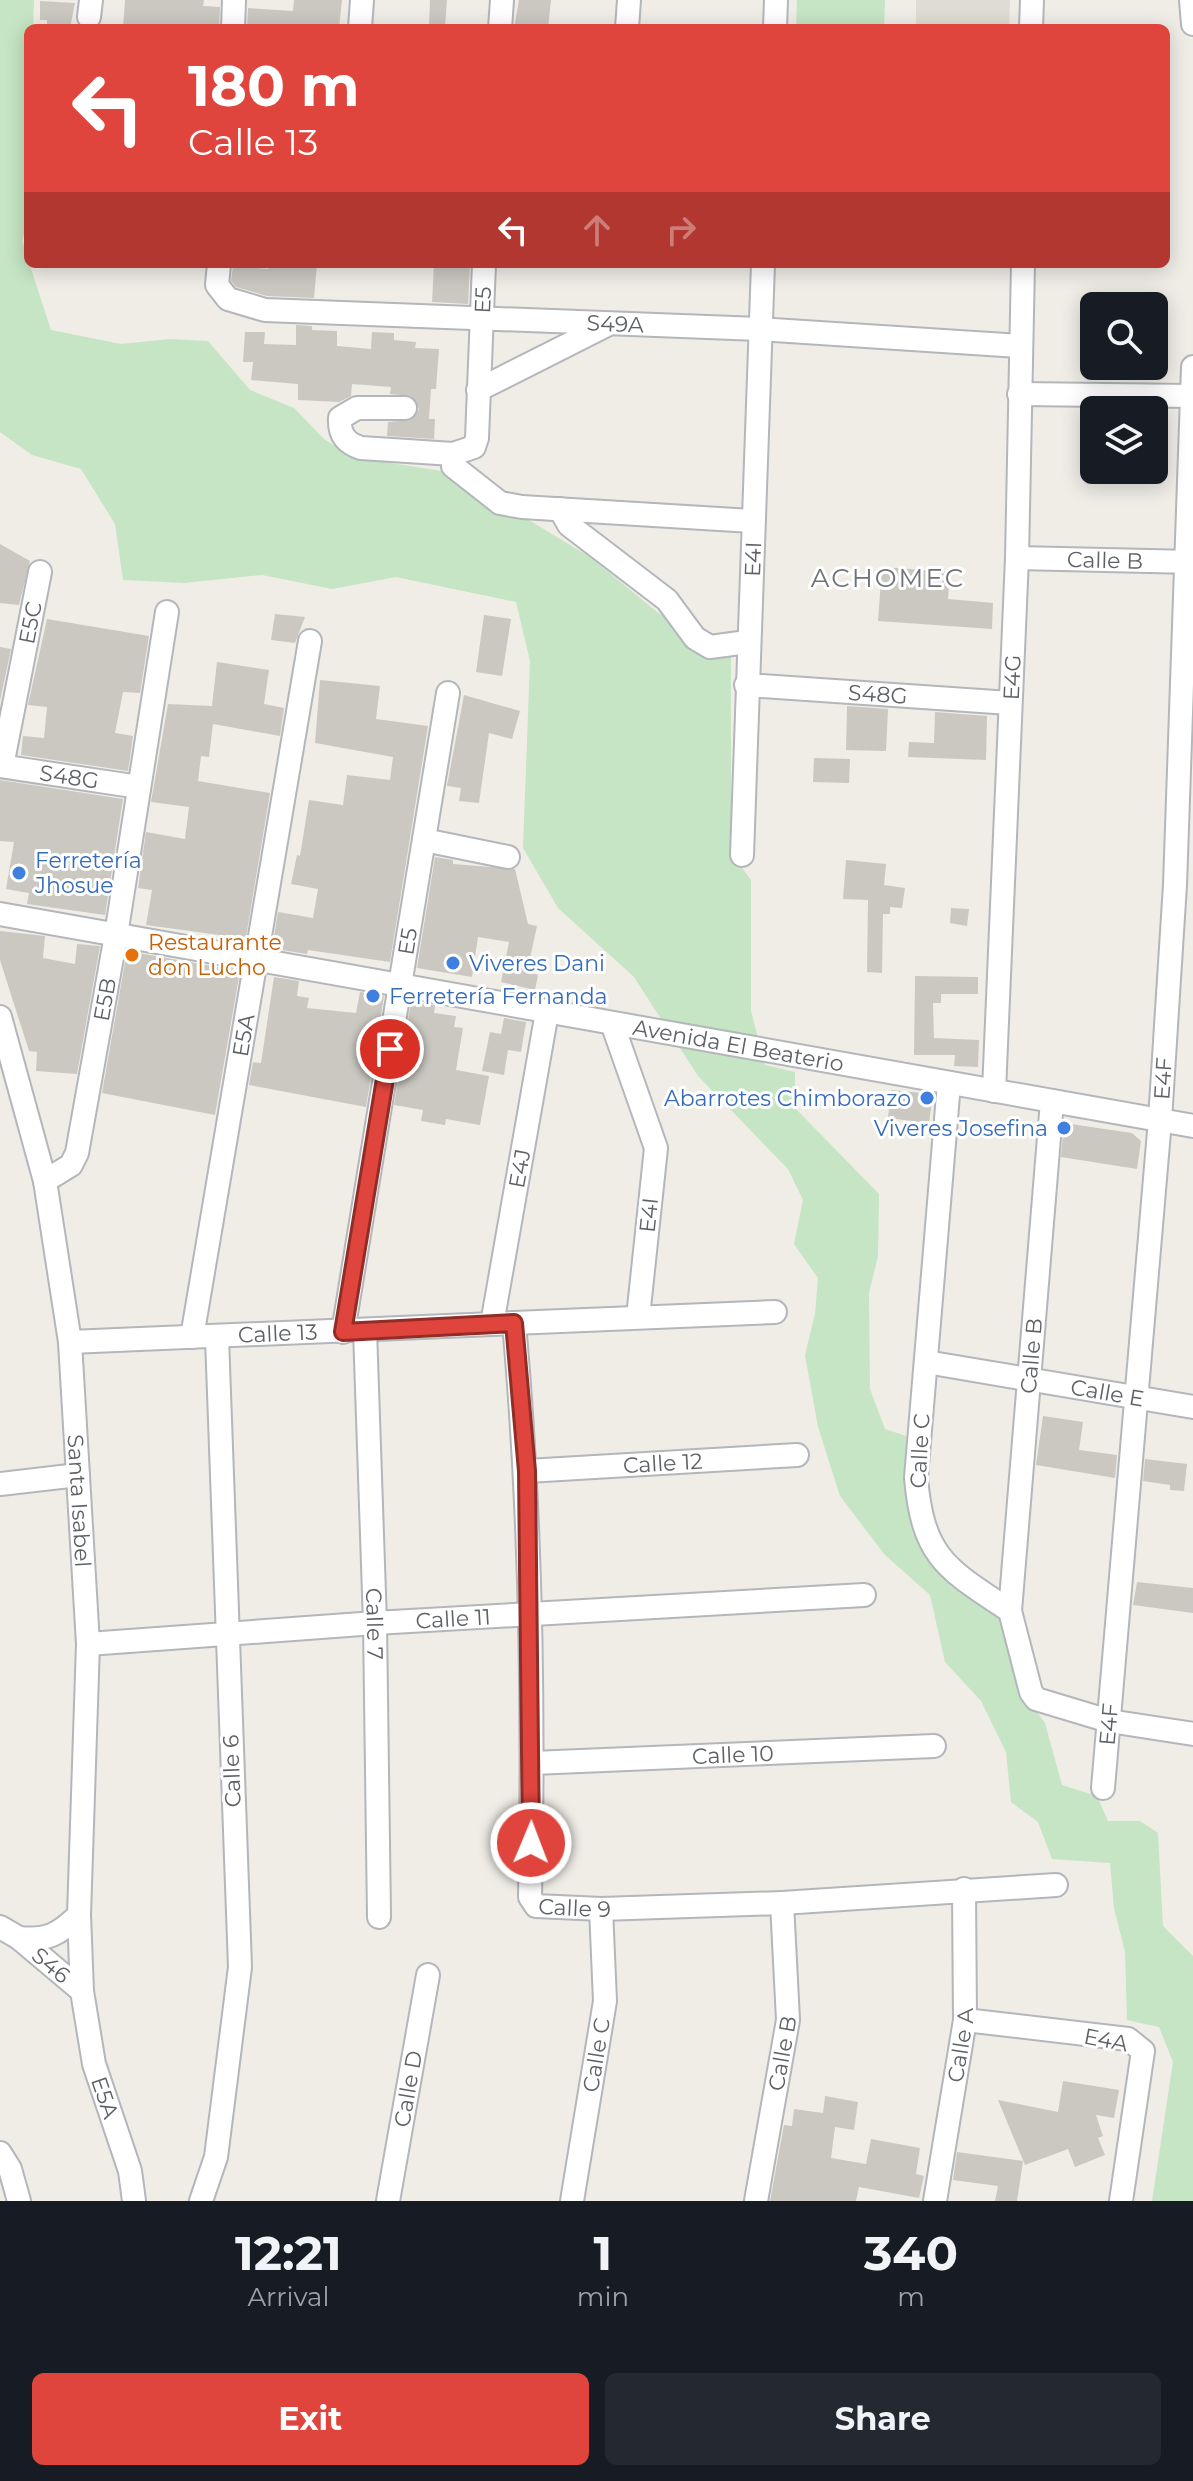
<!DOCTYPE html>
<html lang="en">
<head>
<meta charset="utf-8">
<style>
  body { margin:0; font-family:Montserrat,sans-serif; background:#242831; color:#f1f3f6; height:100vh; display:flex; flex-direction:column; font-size:30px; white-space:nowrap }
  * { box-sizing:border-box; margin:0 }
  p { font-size:26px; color:#9ea1a6 }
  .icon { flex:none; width:44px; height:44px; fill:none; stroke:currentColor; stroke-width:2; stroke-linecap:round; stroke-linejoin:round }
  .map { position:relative; height:2201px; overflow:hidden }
  .panel { display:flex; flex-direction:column; background:#171b24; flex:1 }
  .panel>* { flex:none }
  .top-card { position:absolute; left:24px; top:24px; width:1146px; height:244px; border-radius:12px; box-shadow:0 4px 20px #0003; background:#df453c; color:#fff; overflow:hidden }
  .buttons { position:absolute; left:1080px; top:292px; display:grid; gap:16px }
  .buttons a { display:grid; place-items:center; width:88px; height:88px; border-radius:12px; background:#171b24; box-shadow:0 4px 20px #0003; font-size:40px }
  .pin { position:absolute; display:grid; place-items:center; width:68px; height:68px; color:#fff; margin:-34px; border:4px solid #fff; border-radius:50%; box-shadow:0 2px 8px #0007 }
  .me { position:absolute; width:88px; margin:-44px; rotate:1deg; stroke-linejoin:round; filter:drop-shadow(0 0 6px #0008) }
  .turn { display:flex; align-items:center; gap:28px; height:168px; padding:0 32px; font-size:36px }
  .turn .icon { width:104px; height:104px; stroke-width:2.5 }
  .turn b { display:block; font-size:56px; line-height:68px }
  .lanes { display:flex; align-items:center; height:76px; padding:0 32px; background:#0003; justify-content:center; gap:40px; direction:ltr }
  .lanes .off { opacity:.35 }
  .eta { display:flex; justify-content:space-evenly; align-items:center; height:136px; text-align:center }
  .eta b { font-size:48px; font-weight:700; line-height:56px }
  .action { display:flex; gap:16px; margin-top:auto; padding:16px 32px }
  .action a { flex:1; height:92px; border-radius:12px; background:#df453c; color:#fff; font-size:32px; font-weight:700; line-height:92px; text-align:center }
  .action a+a { background:#242831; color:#f1f3f6 }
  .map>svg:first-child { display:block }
  .education { fill:#dfdcd4 }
  .green { fill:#c5e5c4 }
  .building { fill:#cbc8c2 }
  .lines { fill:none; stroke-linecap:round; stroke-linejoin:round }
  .minor-casing { stroke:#b3b6ba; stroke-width:26 }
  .minor { stroke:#fff; stroke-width:22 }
  .route-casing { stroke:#912d27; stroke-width:20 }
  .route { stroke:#df453c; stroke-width:14 }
  .shop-dot { fill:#3f7fe0; stroke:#fff; stroke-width:3 }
  .food-dot { fill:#e8710a; stroke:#fff; stroke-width:3 }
  .labels { text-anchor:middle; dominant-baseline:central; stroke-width:6; stroke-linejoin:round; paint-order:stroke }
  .street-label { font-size:22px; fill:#5e6165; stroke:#fff }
  .shop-label { font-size:22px; fill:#366cbe; stroke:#fff; text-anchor:start }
  .food-label { font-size:22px; fill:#c56008; stroke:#fff; text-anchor:start }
  .quarter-label { font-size:26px; letter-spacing:2px; fill:#6f7377; stroke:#fff }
</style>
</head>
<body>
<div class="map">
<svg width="1193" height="2201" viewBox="0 0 1193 2201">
  <rect width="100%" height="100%" fill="#efede6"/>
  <polygon class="education" points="916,0 1010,0 1009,28 916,28"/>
  <g class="green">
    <polygon points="0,0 34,0 33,28 28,28 28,220 22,241 51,330 121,344 170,339 208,341 250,390 294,408 324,439 352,457 448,472 482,500 527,519 590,557 657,612 731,655 731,853 751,880 751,1011 765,1065 795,1072 795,1108 879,1194 878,1256 869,1293 870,1389 885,1429 906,1436 905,1480 910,1521 925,1550 1005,1621 1023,1693 1045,1723 1062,1785 1097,1796 1108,1821 1140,1821 1158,1833 1163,1926 1193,1956 1193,2201 1152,2201 1173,2062 1159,2027 1127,2020 1125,1952 1114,1908 1110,1863 1052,1859 1038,1822 1011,1802 1006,1752 981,1701 945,1662 930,1595 885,1555 840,1496 818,1427 805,1355 815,1314 818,1278 794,1244 803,1200 788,1169 698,1076 634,977 558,908 523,848 530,661 516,602 396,577 332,589 262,575 184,583 123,580 115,524 81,469 32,455 0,432"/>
    <polygon points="797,0 885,0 884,28 796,28"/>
  </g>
  <g class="building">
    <polygon points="125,0 204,0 203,6 220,7 219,28 123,28"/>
    <polygon points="294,0 342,0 339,28 247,28 248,8 293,11"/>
    <polygon points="430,0 447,0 445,28 429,28"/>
    <polygon points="519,0 551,0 548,28 514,28"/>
    <polygon points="40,1 75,3 70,28 47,28 47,20 40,20"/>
    <polygon points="269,264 317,264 314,298 267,296 236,287 231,281 233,266 268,269"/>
    <polygon points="434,264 470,265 468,304 432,302"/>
    <polygon points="296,325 312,326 312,330 337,331 337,346 371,349 372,332 394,333 394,340 416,342 415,348 439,349 436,389 431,389 429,419 435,419 434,439 387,436 388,422 411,420 419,409 411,396 390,394 391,387 352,384 351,396 339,402 298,400 298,384 251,380 253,362 243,362 245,332 265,332 264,344 296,345"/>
    <polygon points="0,544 30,561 19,605 0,603"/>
    <polygon points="882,567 950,572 948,599 993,603 992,629 878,621"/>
    <polygon points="275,614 305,617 295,643 271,640"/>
    <polygon points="484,615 511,619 502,676 476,672"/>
    <polygon points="47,619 149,636 140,693 123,692 115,733 133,736 128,771 21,755 23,736 44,738 47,707 28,705"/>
    <polygon points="0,647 11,649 0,701"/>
    <polygon points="217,662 269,670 264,704 284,708 280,736 213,724 209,757 201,756 198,781 270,793 245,943 218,939 219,935 146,925 152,890 138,888 146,832 185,839 189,807 151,802 168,704 212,706"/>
    <polygon points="320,680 380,686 376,719 428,726 390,962 308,950 307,954 275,949 273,943 278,912 313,918 318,889 291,884 297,855 300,856 309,800 343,805 347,775 390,780 393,757 315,743"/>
    <polygon points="464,695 520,711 512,739 489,733 479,803 459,801 461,788 447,786"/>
    <polygon points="847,706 888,709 886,751 846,750"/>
    <polygon points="935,712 987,716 986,760 908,757 909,742 934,743"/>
    <polygon points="814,758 850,759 849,783 813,782"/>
    <polygon points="0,780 123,799 105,915 27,904 29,893 6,889 14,842 0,841"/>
    <polygon points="435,857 453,860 453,864 515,869 528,924 537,926 527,972 538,975 535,990 501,982 509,942 478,937 472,977 417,968"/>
    <polygon points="846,860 886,864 884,885 905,888 902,908 890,907 890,914 883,914 882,973 867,972 868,900 843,899"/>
    <polygon points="951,908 969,909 967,926 950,923"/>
    <polygon points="0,931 45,936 43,958 75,964 77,944 100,946 77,1074 36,1071 37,1052 29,1051 0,960"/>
    <polygon points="127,951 240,971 215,1115 102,1093"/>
    <polygon points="915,976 978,977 978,994 941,994 941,1003 933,1003 934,1038 979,1040 978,1067 954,1066 955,1055 914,1055"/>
    <polygon points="274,977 299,981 297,996 309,998 307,1008 356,1013 360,992 384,996 366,1107 249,1085 253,1062 261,1063"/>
    <polygon points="411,1002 435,1005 434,1013 456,1016 454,1027 463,1028 456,1070 489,1076 480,1125 446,1119 445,1125 421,1121 423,1110 394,1105"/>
    <polygon points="504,1018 526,1022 521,1052 508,1050 504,1075 482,1071 490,1032 501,1034"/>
    <polygon points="891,1090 933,1094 929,1123 888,1118"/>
    <polygon points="1064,1123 1132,1133 1141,1141 1137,1169 1061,1157"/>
    <polygon points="1043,1416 1083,1422 1079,1450 1117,1455 1115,1478 1036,1465"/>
    <polygon points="1145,1459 1187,1464 1184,1491 1170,1490 1170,1485 1143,1481"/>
    <polygon points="1137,1582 1193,1588 1193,1613 1133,1605"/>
    <polygon points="1063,2081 1119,2090 1114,2118 1096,2115 1103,2136 1098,2138 1105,2155 1075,2167 1068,2149 1025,2165 998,2100 1058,2112"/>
    <polygon points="825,2096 858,2102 854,2130 835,2127 831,2158 866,2164 871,2139 920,2148 916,2174 924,2176 919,2198 859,2187 856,2201 770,2201 784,2125 792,2126 794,2109 823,2113"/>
    <polygon points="957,2152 1023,2161 1017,2201 995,2201 998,2186 953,2180"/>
  </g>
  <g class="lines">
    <g class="minor-casing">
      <g id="minor">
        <polyline points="1191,0 1193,24"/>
        <polyline points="89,17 91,0"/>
        <polyline points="233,28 234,0"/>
        <polyline points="360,28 362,0"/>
        <polyline points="500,28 502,0"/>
        <polyline points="627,28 629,0"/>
        <polyline points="775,28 776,0"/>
        <polyline points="1031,28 1032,0"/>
        <path id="s1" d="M219 264 217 285 228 299 265 310 759 329 1020 346"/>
        <polyline points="478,390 605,326"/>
        <polyline points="1019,394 1193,396"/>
        <path id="s2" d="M405 408H357L340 418C339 434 345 443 361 448L453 454 474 447 477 438 484 264"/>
        <polyline points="453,454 453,466 500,503 522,507 752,521"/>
        <polyline points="560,509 569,525 667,600 695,638 710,647 747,642"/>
        <path id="s3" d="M1017 558 1193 562"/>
        <path id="s4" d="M746 685 1010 703"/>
        <path id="s5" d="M0 766 139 787"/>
        <path id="s6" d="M2 766 40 572"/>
        <polyline points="424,840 508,857"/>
        <path id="s7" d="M742 855 763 264"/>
        <path id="s8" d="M0 914 1193 1126"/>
        <path id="s9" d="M0 1017 45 1181 70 1342 88 1644 79 1915 82 1991 94 2064 130 2171 134 2201"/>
        <polyline points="612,1023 656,1148 638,1317"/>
        <path d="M949 1083 916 1478C923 1558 947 1569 1010 1611L1031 1692 1036 1699 1109 1721 1193 1734"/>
        <path id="s10" d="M994 1091 1017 558 1023 264"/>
        <path id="s11" d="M45 1181 71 1165 77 1153 116 935 167 612"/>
        <path id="s12" d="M514 1323C531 1513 534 1706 530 1897L536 1906 601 1909 782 1903 1056 1885"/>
        <path id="s13" d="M492 1324 547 1012"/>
        <path id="s14" d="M365 1330 375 1623 379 1917"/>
        <path id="s15" d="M343 1332 448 693"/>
        <path id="s16" d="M192 1337 310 641"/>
        <path id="s17" d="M70 1342 775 1312"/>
        <path id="s18" d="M926 1362 1193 1407"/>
        <path id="s19" d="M527 1471 797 1455"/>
        <polyline points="0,1484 78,1475"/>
        <path id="s20" d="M1010 1611 1052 1101"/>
        <path id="s21" d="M88 1644 375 1623 864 1595"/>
        <path id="s22" d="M533 1763 934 1746"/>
        <path id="s23" d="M1103 1788 1160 1120 1175 885 1193 367"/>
        <path id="s24" d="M0 1927 19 1938 82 1991"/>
        <path d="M19 1938C48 1941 59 1934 79 1915"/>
        <polyline points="965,2020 1128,2039 1143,2051 1121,2201"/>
        <polyline points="0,2153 10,2169 19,2201"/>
        <polyline points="201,2201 216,2157 240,1967 217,1338"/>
        <path id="s25" d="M388 2201 428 1975"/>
        <path id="s26" d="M572 2201 605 2001 601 1909"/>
        <path id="s27" d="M756 2201 788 2020 782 1903"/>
        <path id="s28" d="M935 2201 965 2020 964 1889"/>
      </g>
    </g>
    <use href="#minor" class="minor"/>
  </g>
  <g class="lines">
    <g class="route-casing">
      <polyline id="route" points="390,1049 343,1332 514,1323 527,1471 531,1843"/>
    </g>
    <use href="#route" class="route"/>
  </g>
  <g class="shop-dot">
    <circle cx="19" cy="873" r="8"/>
    <circle cx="453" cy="963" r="8"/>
    <circle cx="373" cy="996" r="8"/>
    <circle cx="927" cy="1098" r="8"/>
    <circle cx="1064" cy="1128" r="8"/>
  </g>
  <circle class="food-dot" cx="132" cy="955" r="8"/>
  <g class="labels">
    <g class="street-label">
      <text stroke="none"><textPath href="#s2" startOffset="370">E5</textPath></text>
      <text stroke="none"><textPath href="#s1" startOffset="428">S49A</textPath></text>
      <text stroke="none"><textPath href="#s7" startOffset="296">E4I</textPath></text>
      <text stroke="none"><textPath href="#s3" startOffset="88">Calle B</textPath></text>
      <text stroke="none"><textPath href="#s6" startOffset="146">E5C</textPath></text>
      <text stroke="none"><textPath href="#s10" startOffset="414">E4G</textPath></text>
      <text stroke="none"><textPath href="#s4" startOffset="132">S48G</textPath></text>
      <text stroke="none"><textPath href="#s5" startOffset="70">S48G</textPath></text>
      <text stroke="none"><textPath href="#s15" startOffset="396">E5</textPath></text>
      <text stroke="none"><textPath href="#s11" startOffset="200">E5B</textPath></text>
      <text stroke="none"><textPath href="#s16" startOffset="306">E5A</textPath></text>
      <text stroke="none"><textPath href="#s8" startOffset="750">Avenida El Beaterio</textPath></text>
      <text stroke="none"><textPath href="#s23" startOffset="712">E4F</textPath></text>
      <text stroke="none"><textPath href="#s13" startOffset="158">E4J</textPath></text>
      <text transform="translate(649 1215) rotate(-84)">E4I</text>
      <text stroke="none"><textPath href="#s17" startOffset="208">Calle 13</textPath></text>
      <text stroke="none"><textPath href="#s20" startOffset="256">Calle B</textPath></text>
      <text stroke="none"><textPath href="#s18" startOffset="184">Calle E</textPath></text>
      <text transform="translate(920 1451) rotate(-87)">Calle C</text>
      <text stroke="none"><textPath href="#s19" startOffset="136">Calle 12</textPath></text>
      <text stroke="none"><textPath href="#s9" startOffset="492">Santa Isabel</textPath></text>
      <text stroke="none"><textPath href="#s21" startOffset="366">Calle 11</textPath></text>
      <text stroke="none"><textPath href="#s14" startOffset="294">Calle 7</textPath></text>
      <text stroke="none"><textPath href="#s23" startOffset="64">E4F</textPath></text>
      <text stroke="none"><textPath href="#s22" startOffset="200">Calle 10</textPath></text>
      <text transform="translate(232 1771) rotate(-92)">Calle 6</text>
      <text stroke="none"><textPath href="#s12" startOffset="624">Calle 9</textPath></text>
      <text stroke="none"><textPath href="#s24" startOffset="64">S46</textPath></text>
      <text transform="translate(1106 2040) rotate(11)">E4A</text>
      <text stroke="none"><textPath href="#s28" startOffset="158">Calle A</textPath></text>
      <text stroke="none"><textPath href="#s27" startOffset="150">Calle B</textPath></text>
      <text stroke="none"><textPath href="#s26" startOffset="148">Calle C</textPath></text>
      <text stroke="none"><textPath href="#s25" startOffset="114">Calle D</textPath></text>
      <text stroke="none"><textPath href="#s9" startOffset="1092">E5A</textPath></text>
    </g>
    <g class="shop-label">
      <text x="35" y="860">Ferretería<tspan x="35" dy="25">Jhosue</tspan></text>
      <text x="469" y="963">Viveres Dani</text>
      <text x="389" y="996">Ferretería Fernanda</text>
      <text x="911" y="1098" text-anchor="end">Abarrotes Chimborazo</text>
      <text x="1048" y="1128" text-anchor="end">Viveres Josefina</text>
    </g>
    <g class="food-label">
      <text x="148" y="942">Restaurante<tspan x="148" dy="25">don Lucho</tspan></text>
    </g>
    <g class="quarter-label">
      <text x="888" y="578">ACHOMEC</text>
    </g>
  </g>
</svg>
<div class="buttons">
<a><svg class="icon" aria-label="search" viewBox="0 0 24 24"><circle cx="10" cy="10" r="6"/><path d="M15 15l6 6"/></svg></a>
<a><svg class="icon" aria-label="layers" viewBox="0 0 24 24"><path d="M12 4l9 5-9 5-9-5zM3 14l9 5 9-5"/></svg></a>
</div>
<div class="pin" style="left:390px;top:1049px;background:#d93025"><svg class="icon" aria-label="arrive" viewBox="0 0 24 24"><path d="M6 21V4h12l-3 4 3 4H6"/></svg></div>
<svg class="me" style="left:531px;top:1843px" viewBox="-20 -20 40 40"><circle r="17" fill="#df453c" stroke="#fff" stroke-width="3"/><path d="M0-11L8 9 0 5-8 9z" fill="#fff"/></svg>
<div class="top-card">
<div class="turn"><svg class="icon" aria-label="left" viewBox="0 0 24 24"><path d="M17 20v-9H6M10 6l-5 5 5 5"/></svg><div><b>180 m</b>Calle 13</div></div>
<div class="lanes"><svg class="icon" aria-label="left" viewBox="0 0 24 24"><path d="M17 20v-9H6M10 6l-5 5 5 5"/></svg><svg class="icon off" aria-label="ahead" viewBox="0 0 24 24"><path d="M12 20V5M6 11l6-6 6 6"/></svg><svg class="icon off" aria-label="right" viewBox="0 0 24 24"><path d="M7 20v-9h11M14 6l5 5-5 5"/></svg></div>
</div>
</div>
<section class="panel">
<div class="eta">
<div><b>12:21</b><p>Arrival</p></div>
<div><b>1</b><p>min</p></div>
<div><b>340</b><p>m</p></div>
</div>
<div class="action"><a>Exit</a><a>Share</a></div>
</section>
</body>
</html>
